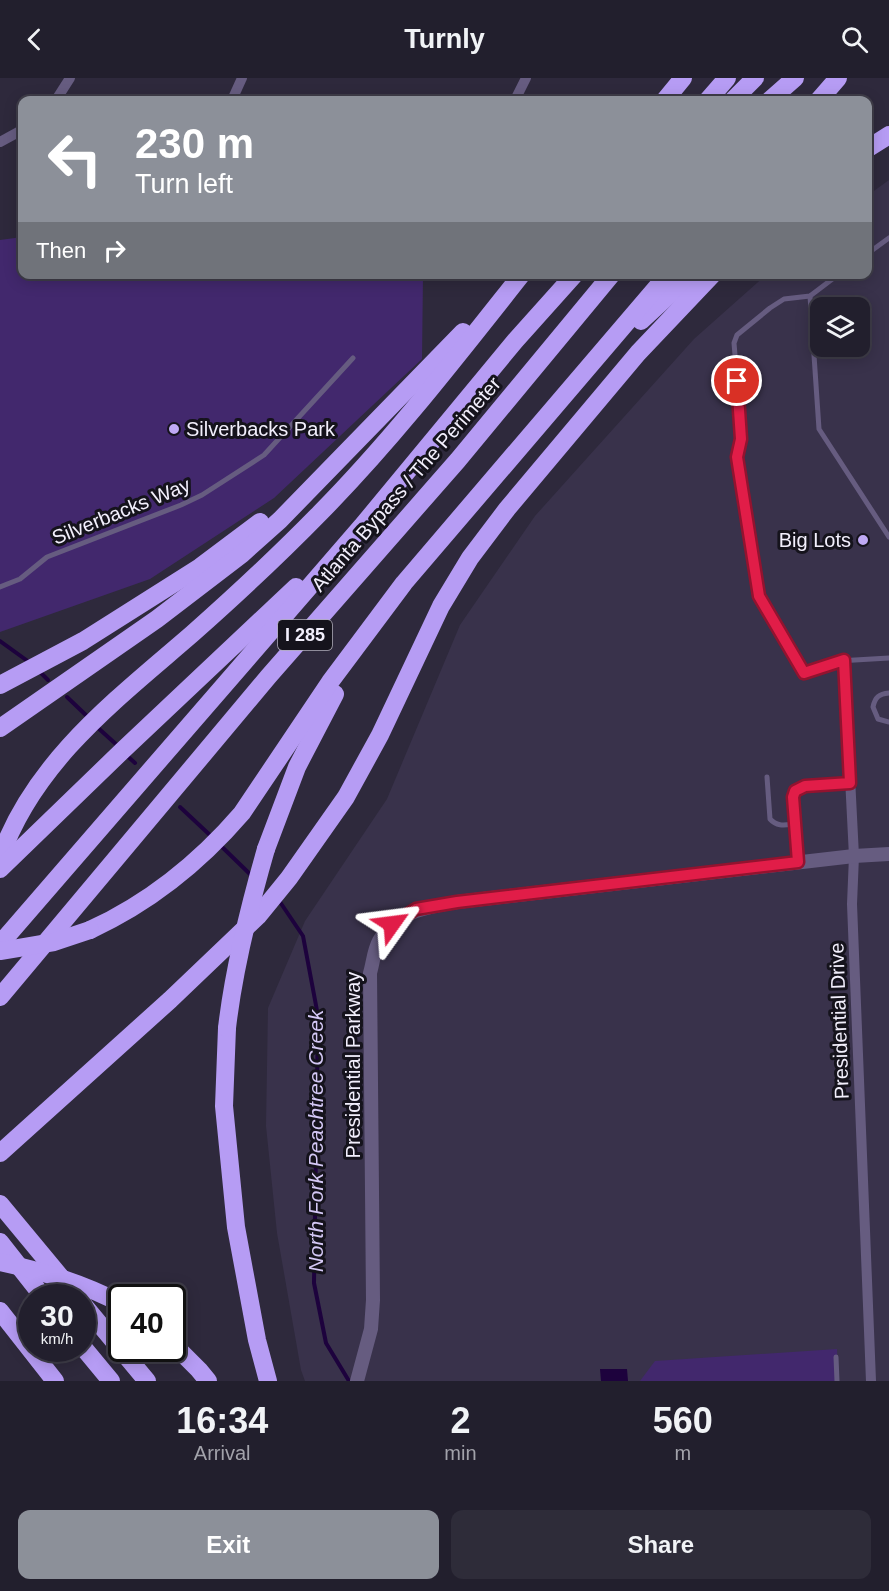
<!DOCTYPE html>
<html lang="en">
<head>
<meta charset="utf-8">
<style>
  body { margin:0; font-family:Arial,sans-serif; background:#2e2c39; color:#f1f3f6; height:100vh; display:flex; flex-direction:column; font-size:22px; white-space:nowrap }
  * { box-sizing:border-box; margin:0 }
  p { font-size:20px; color:#a2a2aa }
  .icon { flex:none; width:33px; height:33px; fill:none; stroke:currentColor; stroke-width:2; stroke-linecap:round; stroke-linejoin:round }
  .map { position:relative; height:1303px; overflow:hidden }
  .side { display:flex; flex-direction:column; background:#221f2d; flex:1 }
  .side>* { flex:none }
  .banner { position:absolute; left:18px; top:18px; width:854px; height:183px; border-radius:12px; box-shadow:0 3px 15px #0003,0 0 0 2px #3f3d49; background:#8c9099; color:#fff; overflow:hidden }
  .controls { position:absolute; left:810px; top:219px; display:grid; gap:12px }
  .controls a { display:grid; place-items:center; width:60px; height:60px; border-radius:12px; background:#221f2d; box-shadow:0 3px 15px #0003,0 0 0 2px #3f3d49; font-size:30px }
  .speed { position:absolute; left:18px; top:1206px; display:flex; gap:12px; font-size:30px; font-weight:700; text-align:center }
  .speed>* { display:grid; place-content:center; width:78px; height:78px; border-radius:50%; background:#221f2d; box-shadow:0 3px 15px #0003,0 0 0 2px #3f3d49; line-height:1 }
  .speed small { font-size:15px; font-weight:400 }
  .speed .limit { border:3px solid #111; border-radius:9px; background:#fff; color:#111 }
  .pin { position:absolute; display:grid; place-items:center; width:51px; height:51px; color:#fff; margin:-26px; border:3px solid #fff; border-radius:50%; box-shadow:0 2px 6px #0007 }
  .me { position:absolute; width:66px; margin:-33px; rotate:59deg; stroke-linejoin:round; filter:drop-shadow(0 0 4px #0008) }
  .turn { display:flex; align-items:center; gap:21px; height:126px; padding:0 18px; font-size:27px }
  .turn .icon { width:78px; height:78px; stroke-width:2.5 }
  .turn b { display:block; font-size:42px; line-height:51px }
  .then { display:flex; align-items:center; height:57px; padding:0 18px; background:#0003; gap:12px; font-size:22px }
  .eta { display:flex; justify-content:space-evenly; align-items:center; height:102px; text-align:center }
  .eta b { font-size:36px; font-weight:700; line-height:42px }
  .action { display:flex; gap:12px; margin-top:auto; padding:12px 18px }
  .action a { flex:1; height:69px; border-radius:12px; background:#8c9099; color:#fff; font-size:24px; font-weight:700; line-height:69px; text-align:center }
  .action a+a { background:#2e2c39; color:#f1f3f6 }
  header { display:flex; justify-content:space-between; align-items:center; height:78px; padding:0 18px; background:#221f2d; font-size:27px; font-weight:700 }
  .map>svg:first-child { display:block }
  .built { fill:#39324b; fill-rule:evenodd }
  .green { fill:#42286d }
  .water { fill:#1d023d }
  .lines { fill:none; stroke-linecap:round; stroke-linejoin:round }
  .stream { stroke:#1d023d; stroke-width:4 }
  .service { stroke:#665c80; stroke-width:5 }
  .minor { stroke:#665c80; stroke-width:10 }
  .tertiary { stroke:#665c80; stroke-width:14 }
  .motorway { stroke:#b69cf4; stroke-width:18 }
  .motorway-bridge { stroke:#b69cf4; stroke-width:18 }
  .route-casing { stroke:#92132f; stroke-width:15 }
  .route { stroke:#e11d48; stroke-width:10 }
  .poi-dot { fill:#bfa9f4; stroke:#15131c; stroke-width:2 }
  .labels { text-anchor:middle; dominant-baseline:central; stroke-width:6; stroke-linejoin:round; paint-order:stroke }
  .shield { fill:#15131c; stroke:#b0adb9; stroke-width:1.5 }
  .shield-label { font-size:18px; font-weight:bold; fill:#f2effc }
  .poi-label { font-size:20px; fill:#f2effc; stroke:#15131c; text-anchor:start }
  .street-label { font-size:20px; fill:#f2effc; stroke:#15131c }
  .water-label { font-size:21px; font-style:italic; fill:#d4c8f5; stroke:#15131c }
</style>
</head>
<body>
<header><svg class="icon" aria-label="back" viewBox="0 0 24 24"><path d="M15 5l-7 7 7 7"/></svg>Turnly<svg class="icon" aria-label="search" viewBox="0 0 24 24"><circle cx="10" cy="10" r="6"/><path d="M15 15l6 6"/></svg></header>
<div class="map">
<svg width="889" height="1303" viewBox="0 0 889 1303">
  <rect width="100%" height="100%" fill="#2e293c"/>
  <path class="built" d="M889 102V1303H305L301 1292 277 1155 266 1048 268 930 305 843 387 721 460 547 535 438 694 261 766 197 867 196V118ZM820 230H860V268H820Z"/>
  <g class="green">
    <polygon points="22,159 22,196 423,197 422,281 274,420 150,501 0,554 0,162"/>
    <polygon points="837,1271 838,1303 640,1303 655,1283"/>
  </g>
  <polygon class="water" points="600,1291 627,1291 628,1303 601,1303"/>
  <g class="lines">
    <g class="stream">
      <polyline points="0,563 29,584"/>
      <polyline points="38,592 48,602"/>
      <polyline points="67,619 90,641"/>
      <polyline points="97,649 118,668"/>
      <polyline points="125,676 135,685"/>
      <polyline points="180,729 212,759"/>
      <polyline points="220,767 253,799"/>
      <polyline points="280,824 303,858 318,938 314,1205 326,1265 349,1303"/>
    </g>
    <g class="service">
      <polyline points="867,176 889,160"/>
      <polyline points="839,196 810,218 784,221 770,230 737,257 734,265 742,361 737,379 759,518 804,595 838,583 889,580"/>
      <polyline points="810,218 819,351 889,459"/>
      <polyline points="0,509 20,501 47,479 181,427 202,417 264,377 353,280"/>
      <path d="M889 615C879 616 875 619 873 629L878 641 889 644"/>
      <path d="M767 699 770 741C777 749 785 747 795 746"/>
      <polyline points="798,783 793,719 795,713 805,708 850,705"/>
      <polyline points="836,1279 837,1303"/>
    </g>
    <g class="minor">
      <polyline points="56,22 70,0"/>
      <polyline points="232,22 242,0"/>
      <polyline points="515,22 526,0"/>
      <polyline points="0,64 22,52"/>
      <polyline points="844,582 854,778 852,826 871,1303"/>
    </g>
    <path class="tertiary" d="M357 1303 371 1251 373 1222 370 895C373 885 374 872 379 863 396 833 427 829 457 824L854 778 889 776"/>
    <g class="motorway">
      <polyline points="665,22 683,0"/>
      <polyline points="708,22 727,0"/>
      <polyline points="733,22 755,0"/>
      <polyline points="770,22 795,0"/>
      <polyline points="819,22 838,0"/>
      <polyline points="867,71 889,57"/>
      <polyline points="641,243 692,196"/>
      <polyline points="0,607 83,563 200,489 260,444"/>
      <polyline points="0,650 157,541 242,476 280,442 463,254"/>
      <polyline points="266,771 297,689 335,616"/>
      <path d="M0 780C34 683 117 621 192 556 236 517 279 477 320 435 393 361 457 278 522 196"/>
      <polyline points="0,791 122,673 296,509"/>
      <path d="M90 852C151 824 199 785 242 735L330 604 404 505 668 196"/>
      <polyline points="0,866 362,448 515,263 575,196"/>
      <polyline points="0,919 268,599 458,382 612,196"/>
      <polyline points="227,950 224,1028 236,1149 257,1262 268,1303"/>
      <polyline points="0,1075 170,922 258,838 289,800 346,719 380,657 441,528 470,480 507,431 638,275 713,196"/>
      <polyline points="0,1126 78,1220"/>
      <polyline points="0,1164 44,1220"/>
      <polyline points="82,1225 147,1303"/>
      <polyline points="0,1233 55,1303"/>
      <polyline points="172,1265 199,1292 208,1303"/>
      <polyline points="82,1268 111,1303"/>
    </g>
    <g class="motorway-bridge">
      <polyline points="0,873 54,864 90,852"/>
      <path d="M227 950C234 889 249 830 266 771"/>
      <path d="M0 1184C43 1193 82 1205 122 1226"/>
    </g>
  </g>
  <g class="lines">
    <g class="route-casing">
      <polyline id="route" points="392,846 416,831 457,824 798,784 793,719 795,713 805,708 850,705 844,582 804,595 759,518 737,379 741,361 737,303"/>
    </g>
    <use href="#route" class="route"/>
  </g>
  <g class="poi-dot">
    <circle cx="174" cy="351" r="6"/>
    <circle cx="863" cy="462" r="6"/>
  </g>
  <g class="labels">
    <rect class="shield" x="278" y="542" width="54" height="30" rx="4.5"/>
    <g class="shield-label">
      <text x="305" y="557">I 285</text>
    </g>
    <g class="poi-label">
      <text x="186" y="351">Silverbacks Park</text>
      <text x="851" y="462" text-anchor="end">Big Lots</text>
    </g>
    <g class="street-label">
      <text transform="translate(406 406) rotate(-49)">Atlanta Bypass / The Perimeter</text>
      <text transform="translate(121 433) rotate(-22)">Silverbacks Way</text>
      <text transform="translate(839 943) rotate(-92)">Presidential Drive</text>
      <text transform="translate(353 987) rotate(-90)">Presidential Parkway</text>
    </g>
    <g class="water-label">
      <text transform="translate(315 1063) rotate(-90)">North Fork Peachtree Creek</text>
    </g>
  </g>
</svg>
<div class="controls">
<a><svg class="icon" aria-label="layers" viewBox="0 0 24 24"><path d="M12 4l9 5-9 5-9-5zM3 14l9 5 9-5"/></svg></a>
</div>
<div class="speed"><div>30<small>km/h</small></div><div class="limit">40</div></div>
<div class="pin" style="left:737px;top:303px;background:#d93025"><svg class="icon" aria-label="arrive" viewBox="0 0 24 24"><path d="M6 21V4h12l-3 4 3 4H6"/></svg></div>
<svg class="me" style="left:392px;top:846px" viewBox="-20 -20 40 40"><path d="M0-17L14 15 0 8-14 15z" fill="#e11d48" stroke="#fff" stroke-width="4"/></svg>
<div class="banner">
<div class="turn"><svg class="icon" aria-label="left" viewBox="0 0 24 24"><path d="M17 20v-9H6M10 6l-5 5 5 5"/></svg><div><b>230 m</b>Turn left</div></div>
<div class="then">Then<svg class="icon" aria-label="right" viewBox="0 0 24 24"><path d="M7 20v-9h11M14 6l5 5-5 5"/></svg></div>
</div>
</div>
<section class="side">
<div class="eta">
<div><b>16:34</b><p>Arrival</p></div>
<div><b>2</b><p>min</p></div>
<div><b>560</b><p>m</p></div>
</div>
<div class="action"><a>Exit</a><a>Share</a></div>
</section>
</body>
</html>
